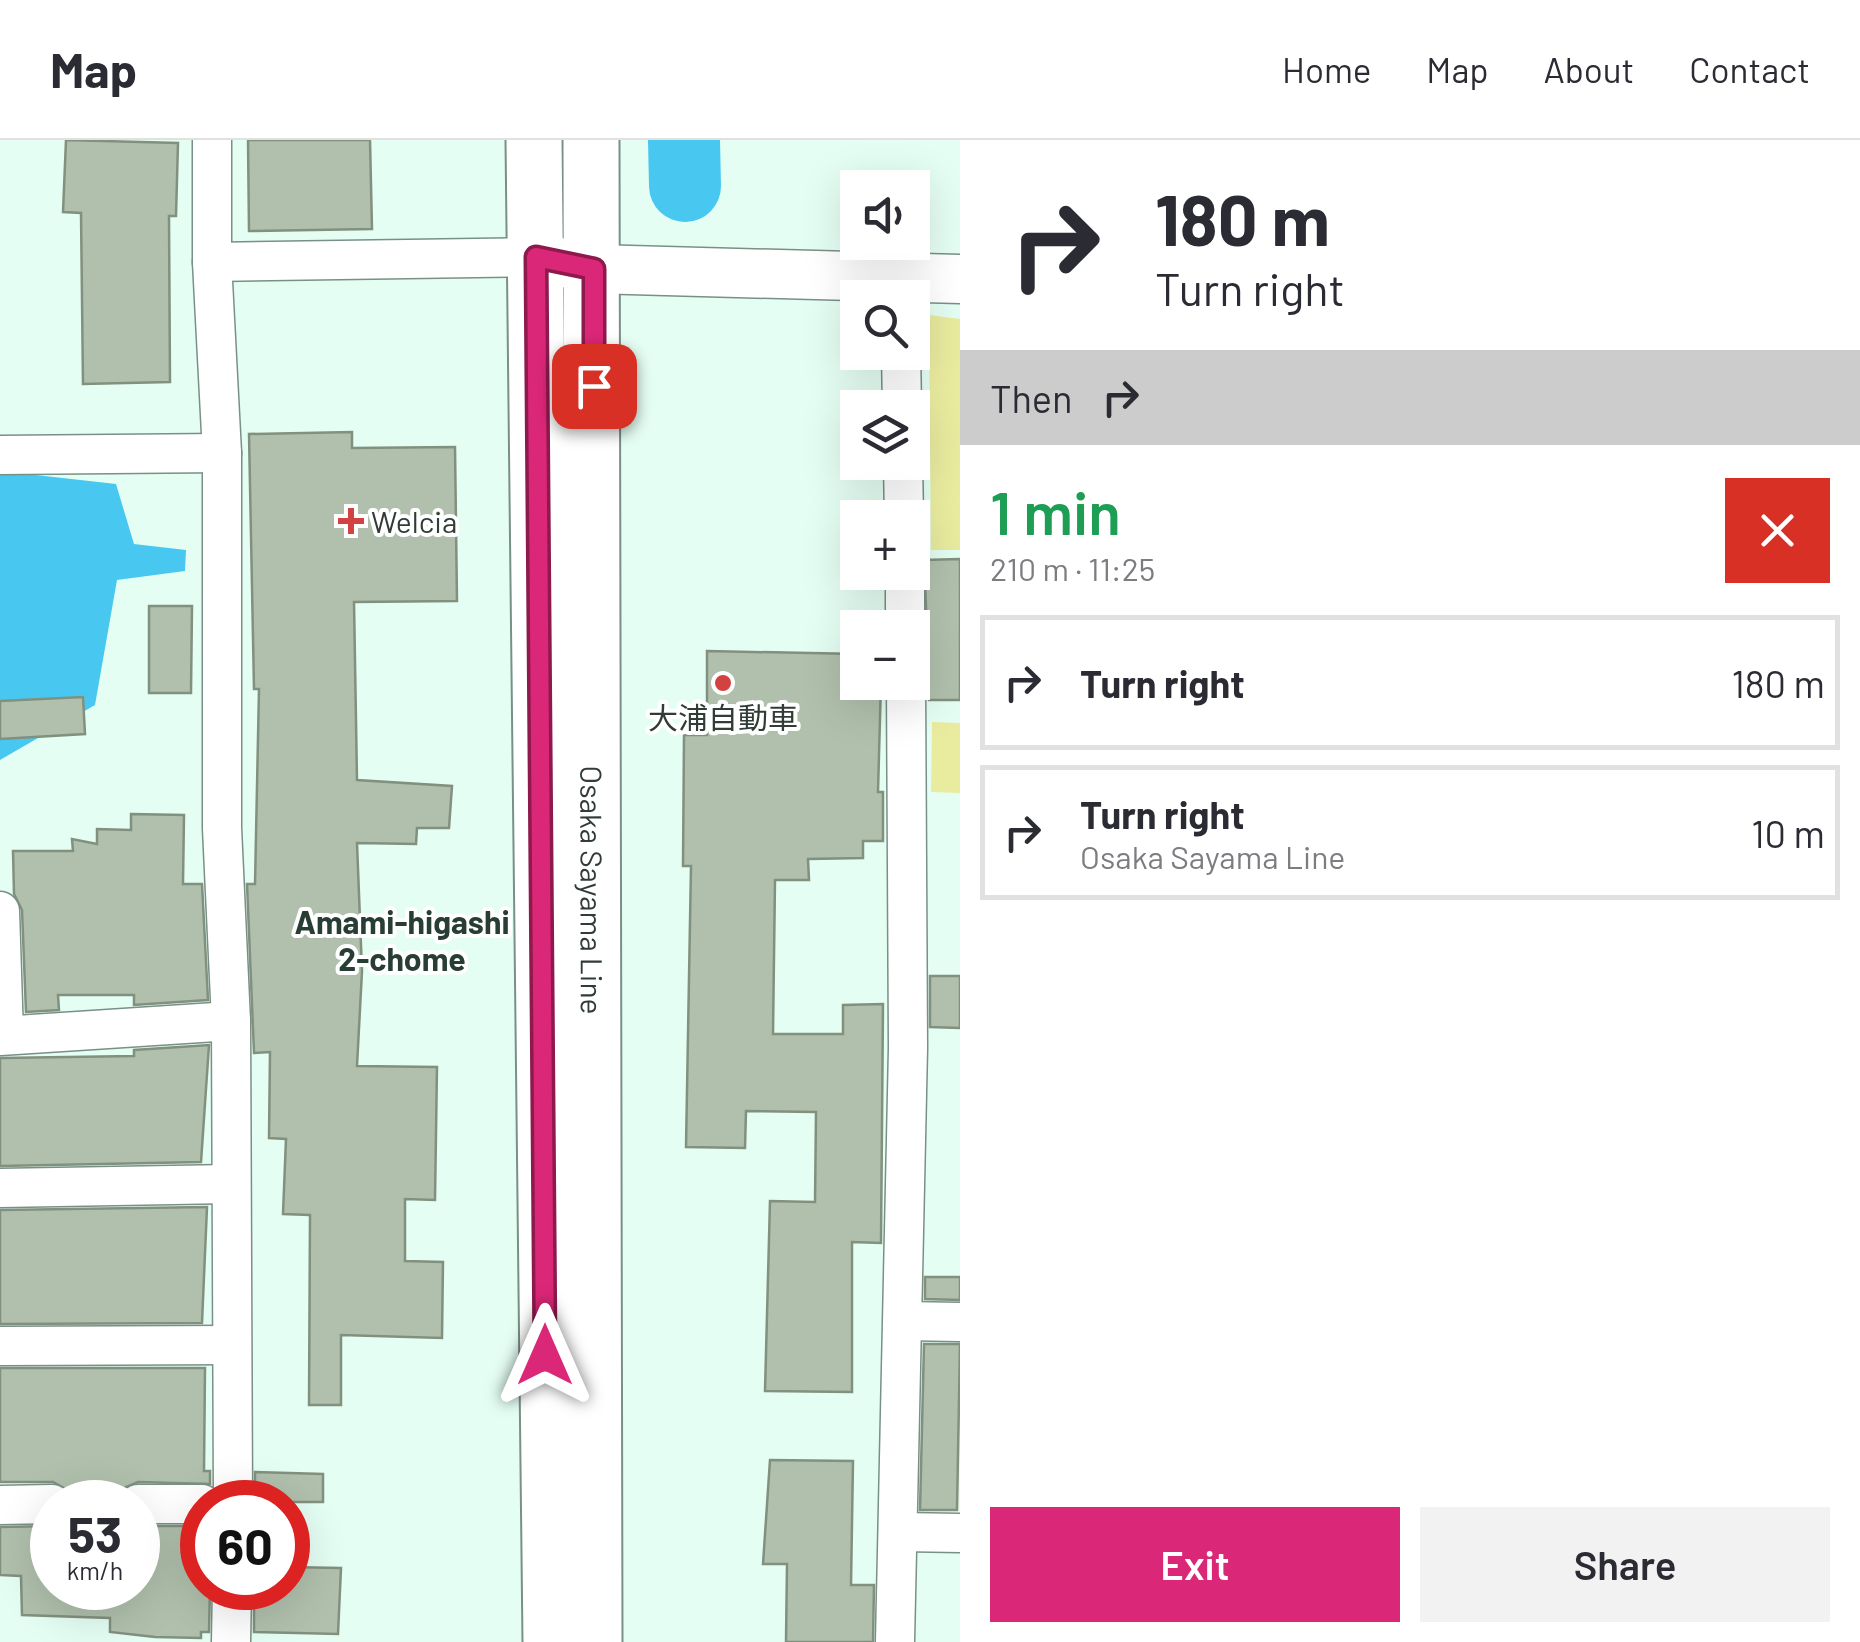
<!DOCTYPE html>
<html lang="en">
<head>
<meta charset="utf-8">
<style>
  body { margin:0; font-family:Barlow,"Noto Sans JP",sans-serif; background:#f2f2f3; color:#2b2b33; height:100vh; display:flex; flex-direction:column; font-size:38px; white-space:nowrap }
  * { box-sizing:border-box; margin:0 }
  p { font-size:32px; color:#7c7c81 }
  .icon { flex:none; width:55px; height:55px; fill:none; stroke:currentColor; stroke-width:2; stroke-linecap:round; stroke-linejoin:round }
  .map { position:relative; flex:1; overflow:hidden }
  .panel { display:flex; flex-direction:column; background:#fff; width:900px }
  .panel>* { flex:none }
  .hud { background:#fff; color:#2b2b33; overflow:hidden }
  .controls { position:absolute; left:840px; top:30px; display:grid; gap:20px }
  .controls a { display:grid; place-items:center; width:90px; height:90px; border-radius:0px; background:#fff; box-shadow:0 10px 40px #0002; font-size:50px }
  .speed { position:absolute; left:30px; top:1340px; display:flex; gap:20px; font-size:50px; font-weight:700; text-align:center }
  .speed>* { display:grid; place-content:center; width:130px; height:130px; border-radius:50%; background:#fff; box-shadow:0 10px 40px #0002; line-height:1 }
  .speed small { font-size:25px; font-weight:400 }
  .speed .limit { border:15px solid #d22; background:#fff; color:#111 }
  .pin { position:absolute; display:grid; place-items:center; width:85px; height:85px; color:#fff; margin:-42px; border-radius:20px; box-shadow:0 5px 15px #0006 }
  .me { position:absolute; width:110px; margin:-55px; rotate:0deg; stroke-linejoin:round; filter:drop-shadow(0 0 8px #0008) }
  .turn { display:flex; align-items:center; gap:35px; height:210px; padding:0 30px; font-size:45px }
  .turn .icon { width:130px; height:130px; stroke-width:2.5 }
  .turn b { display:block; font-size:70px; line-height:85px }
  .then { display:flex; align-items:center; height:95px; padding:0 30px; background:#0003; gap:20px; font-size:38px }
  .round { display:grid; place-items:center; flex:none; width:105px; height:105px; border-radius:0px; background:#f2f2f3 }
  .overview { display:flex; align-items:center; justify-content:space-between; height:170px; padding:0 30px }
  h1 { font-size:60px; font-weight:600; line-height:75px; color:#1e9e55 }
  .button { display:flex; gap:20px; margin-top:auto; padding:20px 30px }
  .button a { flex:1; height:115px; border-radius:0px; background:#db2777; color:#fff; font-size:40px; font-weight:600; line-height:115px; text-align:center }
  .button a+a { background:#f2f2f3; color:#2b2b33 }
  ul { padding:0; list-style:none }
  li { display:flex; align-items:center; gap:30px; height:135px; margin:0 20px 15px; padding:0 10px; border:5px solid #e1e1e2; border-radius:0px }
  li div { flex:1 }
  li b { display:block; font-size:38px }
  li em { font-style:normal }
  header { display:flex; align-items:center; gap:60px; box-sizing:border-box; height:140px; padding:0 50px; background:#fff; border-bottom:2px solid #e1e1e2 }
  header strong { font-size:48px }
  nav { display:flex; gap:55px; margin-inline-start:auto; font-size:35px }
  main { display:flex; flex:1; min-height:0 }
  .map>svg:first-child { display:block }
  .green { fill:#e9ec9f }
  .water { fill:#48c8f1 }
  .lines { fill:none; stroke-linecap:round; stroke-linejoin:round }
  .river { stroke:#48c8f1; stroke-width:72 }
  .building { fill:#b1c0ad; stroke:#82907e; stroke-width:2.5 }
  .minor-casing { stroke:#799086; stroke-width:41 }
  .tertiary-casing { stroke:#799086; stroke-width:51 }
  .primary-casing { stroke:#799086; stroke-width:59 }
  .minor { stroke:#fff; stroke-width:38 }
  .tertiary { stroke:#fff; stroke-width:48 }
  .primary { stroke:#fff; stroke-width:55 }
  .route-casing { stroke:#8e194d; stroke-width:25 }
  .route { stroke:#db2777; stroke-width:18 }
  .poi-dot { fill:#d14240; stroke:#fff; stroke-width:4 }
  .labels { text-anchor:middle; dominant-baseline:central; stroke-width:8; stroke-linejoin:round; paint-order:stroke }
  .poi-label { font-size:30px; fill:#323c37; stroke:#fff; text-anchor:start }
  .street-label { font-size:30px; fill:#323c37; stroke:#fff }
  .neighbourhood-label { font-size:32px; font-weight:bold; fill:#283d34; stroke:#fff }
</style>
</head>
<body>
<header>
<strong>Map</strong>
<nav><a>Home</a><a>Map</a><a>About</a><a>Contact</a></nav>
</header>
<main>
<div class="map">
<svg width="960" height="1502" viewBox="0 0 960 1502">
  <rect width="100%" height="100%" fill="#e5fef3"/>
  <g class="green">
    <polygon points="929,175 960,179 960,410 931,410"/>
    <polygon points="932,582 960,583 960,653 931,652"/>
  </g>
  <polygon class="water" points="0,331 116,344 134,404 186,410 185,431 117,440 95,565 0,620"/>
  <g class="lines">
    <polyline class="river" points="684,0 685,46"/>
  </g>
  <g class="building">
    <polygon points="66,0 178,3 176,76 169,76 170,242 83,244 81,73 63,72"/>
    <polygon points="248,0 370,0 372,89 249,91"/>
    <polygon points="352,292 352,308 455,307 457,461 354,462 357,640 452,646 449,688 417,688 416,704 357,703 362,831 357,926 437,927 435,1060 405,1059 405,1121 443,1122 442,1198 341,1195 341,1265 309,1265 310,1075 283,1074 286,999 269,998 270,912 254,913 247,744 255,744 259,549 254,549 249,294"/>
    <polygon points="960,419 960,560 929,560 924,529 924,513 928,513 924,420"/>
    <polygon points="149,466 192,466 191,553 149,553"/>
    <polygon points="707,511 858,514 858,542 881,542 878,652 883,652 883,701 863,701 863,718 808,719 809,740 775,740 773,894 843,894 843,865 883,864 881,1103 852,1102 852,1252 765,1251 770,1061 815,1062 816,972 746,971 745,1008 686,1007 691,726 683,726 684,595 707,595"/>
    <polygon points="83,557 85,594 0,599 0,561"/>
    <polygon points="131,674 184,675 183,744 202,744 208,860 134,865 134,855 58,855 59,870 26,872 22,770 14,754 13,711 73,711 72,699 97,704 97,689 131,690"/>
    <polygon points="930,836 960,836 960,888 930,887"/>
    <polygon points="209,905 201,1022 0,1026 0,918 134,916 134,910"/>
    <polygon points="207,1067 202,1183 0,1184 0,1070"/>
    <polygon points="925,1137 960,1137 960,1160 925,1159"/>
    <polygon points="924,1204 960,1204 957,1370 920,1370"/>
    <polygon points="0,1228 205,1228 204,1331 210,1331 210,1344 138,1342 122,1349 71,1352 53,1342 0,1342"/>
    <polygon points="770,1320 853,1321 851,1445 874,1445 873,1502 786,1502 787,1424 763,1424"/>
    <polygon points="255,1332 323,1334 323,1362 255,1362"/>
    <polygon points="52,1386 52,1448 138,1448 138,1386 202,1386 202,1448 210,1448 209,1492 201,1492 201,1498 155,1497 110,1492 110,1478 22,1475 21,1436 0,1435 0,1387"/>
    <polygon points="288,1427 341,1428 338,1494 254,1492 254,1448 288,1448"/>
  </g>
  <g class="lines">
    <g class="minor-casing">
      <g id="minor">
        <polyline points="212,0 212,122 222,313 222,688 231,881 233,1362"/>
        <polyline points="212,122 536,117"/>
        <polyline points="901,212 902,268"/>
        <polyline points="0,315 222,313"/>
        <polyline points="903,322 904,378"/>
        <polyline points="905,432 905,488"/>
        <polyline points="0,771 4,895"/>
        <polyline points="0,896 231,881"/>
        <polyline points="0,1048 230,1044"/>
        <polyline points="904,1181 960,1182"/>
        <polyline points="0,1206 231,1205"/>
        <polyline points="138,1364 202,1364"/>
        <polyline points="0,1365 52,1364"/>
        <polyline points="901,1392 960,1393"/>
        <polyline points="231,1502 232,1448"/>
        <polyline points="895,1502 908,908 906,542"/>
      </g>
    </g>
    <g class="tertiary-casing">
      <polyline id="tertiary" points="554,121 594,129 960,139"/>
    </g>
    <g class="primary-casing">
      <g id="primary">
        <polyline points="534,0 551,1502"/>
        <path id="s1" d="M591 0 594 1502"/>
      </g>
    </g>
    <use href="#minor" class="minor"/>
    <use href="#tertiary" class="tertiary"/>
    <use href="#primary" class="primary"/>
  </g>
  <g class="lines">
    <g class="route-casing">
      <polyline id="route" points="545,1215 536,117 594,129 594,246"/>
    </g>
    <use href="#route" class="route"/>
  </g>
  <g class="poi-dot">
    <path d="M346 366h10v10h10v10h-10v10h-10v-10h-10v-10h10z"/>
    <circle cx="723" cy="543" r="10"/>
  </g>
  <g class="labels">
    <g class="poi-label">
      <text x="371" y="381">Welcia</text>
      <text x="723" y="577" text-anchor="middle">大浦自動車</text>
    </g>
    <g class="street-label">
      <text stroke="none"><textPath href="#s1" startOffset="750">Osaka Sayama Line</textPath></text>
    </g>
    <g class="neighbourhood-label">
      <text x="402" y="781">Amami-higashi<tspan x="402" dy="37">2-chome</tspan></text>
    </g>
  </g>
</svg>
<div class="controls">
<a><svg class="icon" aria-label="sound" viewBox="0 0 24 24"><path d="M4 9h4l5-4v14l-5-4H4zM17 9q2 3 0 6"/></svg></a>
<a><svg class="icon" aria-label="search" viewBox="0 0 24 24"><circle cx="10" cy="10" r="6"/><path d="M15 15l6 6"/></svg></a>
<a><svg class="icon" aria-label="layers" viewBox="0 0 24 24"><path d="M12 4l9 5-9 5-9-5zM3 14l9 5 9-5"/></svg></a>
<a>+</a>
<a>−</a>
</div>
<div class="speed"><div>53<small>km/h</small></div><div class="limit">60</div></div>
<div class="pin" style="left:594px;top:246px;background:#d93025"><svg class="icon" aria-label="arrive" viewBox="0 0 24 24"><path d="M6 21V4h12l-3 4 3 4H6"/></svg></div>
<svg class="me" style="left:545px;top:1215px" viewBox="-20 -20 40 40"><path d="M0-17L14 15 0 8-14 15z" fill="#db2777" stroke="#fff" stroke-width="4"/></svg>
</div>
<section class="panel">
<div class="hud">
<div class="turn"><svg class="icon" aria-label="right" viewBox="0 0 24 24"><path d="M7 20v-9h11M14 6l5 5-5 5"/></svg><div><b>180 m</b>Turn right</div></div>
<div class="then">Then<svg class="icon" aria-label="right" viewBox="0 0 24 24"><path d="M7 20v-9h11M14 6l5 5-5 5"/></svg></div>
</div>
<div class="overview"><div><h1>1 min</h1><p>210 m · 11:25</p></div><a class="round" style="background:#d93025;color:#fff"><svg class="icon" aria-label="close" viewBox="0 0 24 24"><path d="M6 6l12 12M18 6L6 18"/></svg></a></div>
<ul>
<li><svg class="icon" aria-label="right" viewBox="0 0 24 24"><path d="M7 20v-9h11M14 6l5 5-5 5"/></svg><div><b>Turn right</b></div><em>180 m</em></li>
<li><svg class="icon" aria-label="right" viewBox="0 0 24 24"><path d="M7 20v-9h11M14 6l5 5-5 5"/></svg><div><b>Turn right</b><p>Osaka Sayama Line</p></div><em>10 m</em></li>
</ul>
<div class="button"><a>Exit</a><a>Share</a></div>
</section>
</main>
</body>
</html>
